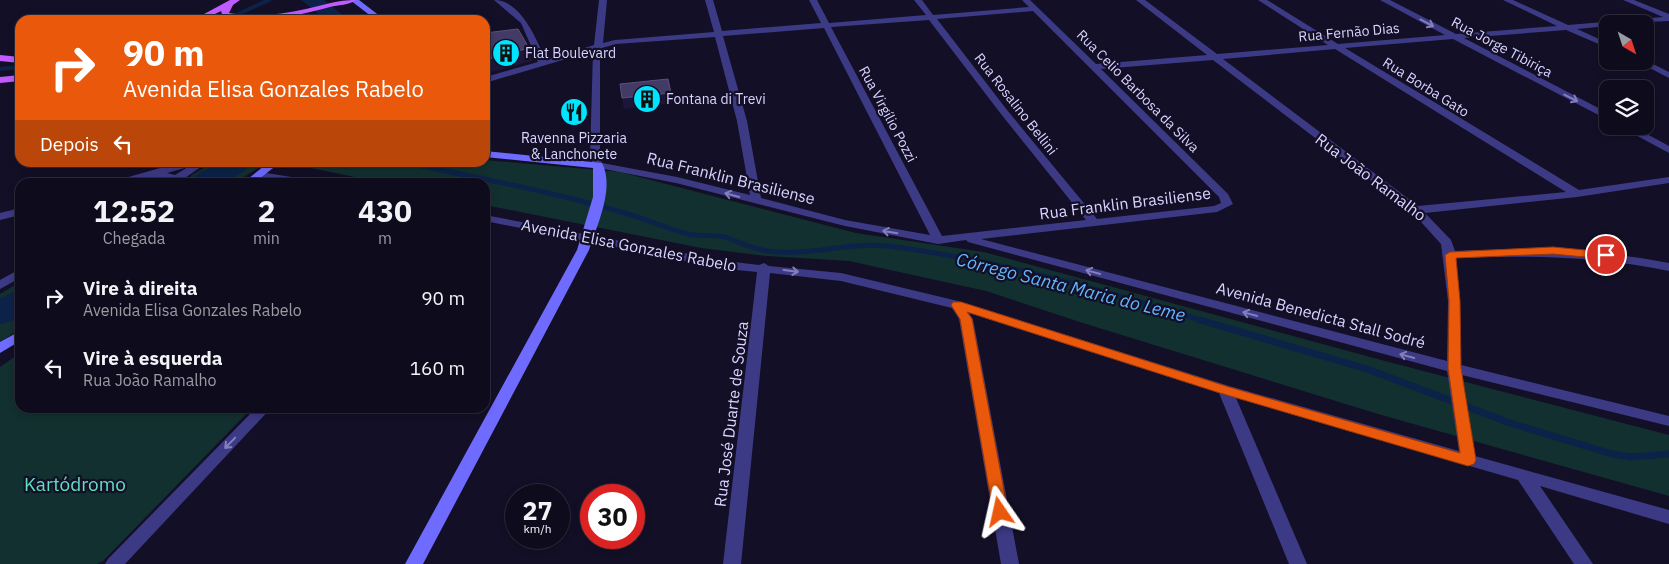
<!DOCTYPE html>
<html lang="pt">
<head>
<meta charset="utf-8">
<style>
  body { margin:0; font-family:"IBM Plex Sans",sans-serif; background:#171425; color:#f1f3f6; height:100vh; display:flex; flex-direction:column; font-size:19px; white-space:nowrap }
  * { box-sizing:border-box; margin:0 }
  p { font-size:16px; color:#9b9ba3 }
  .icon { flex:none; width:28px; height:28px; fill:none; stroke:currentColor; stroke-width:2; stroke-linecap:round; stroke-linejoin:round }
  .map { position:relative; flex:1; overflow:hidden }
  .side { position:absolute; left:15px; top:178px; width:475px; height:235px; display:flex; flex-direction:column; background:#0e0b1c; border-radius:15px; box-shadow:0 2px 8px #0003,0 0 0 1px #2e2b3b }
  .side>* { flex:none }
  .banner { position:absolute; left:15px; top:15px; width:475px; height:152px; border-radius:15px; box-shadow:0 2px 8px #0003,0 0 0 1px #2e2b3b; background:#ea580c; color:#fff; overflow:hidden }
  .needle { width:32px; rotate:141deg }
  .tools { position:absolute; left:1599px; top:15px; display:grid; gap:10px }
  .tools a { display:grid; place-items:center; width:55px; height:55px; border-radius:10px; background:#0e0b1c; box-shadow:0 2px 8px #0003,0 0 0 1px #2e2b3b; font-size:25px }
  .speed { position:absolute; left:505px; top:484px; display:flex; gap:10px; font-size:25px; font-weight:700; text-align:center }
  .speed>* { display:grid; place-content:center; width:65px; height:65px; border-radius:50%; background:#0e0b1c; box-shadow:0 2px 8px #0003,0 0 0 1px #2e2b3b; line-height:1 }
  .speed small { font-size:12px; font-weight:400 }
  .speed .limit { border:8px solid #d22; background:#fff; color:#111 }
  .pin { position:absolute; display:grid; place-items:center; width:42px; height:42px; color:#fff; margin:-21px; border:2px solid #fff; border-radius:50%; box-shadow:0 1px 5px #0007 }
  .me { position:absolute; width:55px; margin:-28px; rotate:349deg; stroke-linejoin:round; filter:drop-shadow(0 0 4px #0008) }
  .turn { display:flex; align-items:center; gap:18px; height:105px; padding:0 25px; font-size:22px }
  .turn .icon { width:65px; height:65px; stroke-width:2.5 }
  .turn b { display:block; font-size:35px; line-height:42px }
  .then { display:flex; align-items:center; height:48px; padding:0 25px; background:#0003; gap:10px; font-size:19px }
  .eta { display:flex; justify-content:space-evenly; align-items:center; height:85px; text-align:center }
  .eta b { font-size:30px; font-weight:800; line-height:35px }
  ul { padding:0; list-style:none }
  li { display:flex; align-items:center; gap:15px; height:70px; padding:0 25px }
  li div { flex:1 }
  li b { display:block; font-size:19px }
  li em { font-style:normal }
  .map>svg:first-child { display:block }
  .green { fill:#12302f }
  .lines { fill:none; stroke-linecap:round; stroke-linejoin:round }
  .stream-far2 { stroke:#0c2248; stroke-width:4 }
  .stream-far1 { stroke:#0c2248; stroke-width:5 }
  .stream { stroke:#0c2248; stroke-width:7 }
  .river { fill:#0c2248; fill-rule:evenodd }
  .street { fill:#3d3a85; fill-rule:evenodd }
  .secondary { fill:#6f6bff; fill-rule:evenodd }
  .primary { fill:#c25bff; fill-rule:evenodd }
  .shaded-wall { fill:#1d163a }
  .building { fill:#433a66; stroke:#5a527e }
  .oneway { stroke:#837fbc }
  .route { fill:#ea580c; stroke:#983908 }
  .labels { text-anchor:middle; dominant-baseline:central; stroke-width:4.5; stroke-linejoin:round; paint-order:stroke }
  .far-street-label { font-size:14px; fill:#d9d4ff; stroke:#130f26 }
  .far-poi-label { font-size:14px; fill:#d9d4ff; stroke:#130f26; text-anchor:start }
  .street-label { font-size:16px; fill:#d9d4ff; stroke:#130f26 }
  .water-label { font-size:18px; font-style:italic; fill:#62b6ff; stroke:#130f26 }
  .near-park-label { font-size:19px; fill:#5fe0c0; stroke:#130f26 }
</style>
</head>
<body>
<div class="map">
<svg width="1669" height="564" viewBox="0 0 1669 564">
  <rect width="100%" height="100%" fill="#130f26"/>
  <g class="green">
    <polygon points="485,160 620,172 856,233 984,252 1385,361 1669,435 1669,496 1378,414 1086,324 986,291 849,261 767,256 701,248 485,205 485,182 379,182 306,167 303,164 485,162"/>
    <polygon points="213,163 213,162 266,163 236,182 185,182 193,174"/>
    <polygon points="20,282 20,329 0,342 0,294"/>
    <polygon points="20,353 20,408 252,408 103,561 97,564 0,564 0,367"/>
  </g>
  <g class="lines">
    <g class="stream-far2">
      <polyline points="225,20 269,0"/>
      <polyline points="0,69 20,67"/>
    </g>
    <path class="stream-far1" d="M404 162C477 178 550 191 621 212 644 218 665 228 688 234 700 237 713 234 725 237 739 242 752 249 768 251 806 257 847 242 887 246 995 259 1100 290 1204 321"/>
    <polyline class="stream" points="1200,320 1367,369 1510,423 1612,454 1631,457 1669,454"/>
    <g class="river">
      <polygon points="301,0 324,0 349,20 326,20"/>
      <path d="M219 162H252C238 183 214 182 191 182L195 176Z"/>
      <polygon points="20,290 20,315 12,321 0,324 0,298"/>
    </g>
    <g class="street">
      <path d="M494 0C521 0 536 39 546 60L594 45 599 0H607L603 43 615 40 714 32 705 0H713L722 31 821 23 809 0H817L829 23 926 15 914 0H922L933 15 1029 7 1022 0H1030L1096 64 1207 55 1136 0H1145L1217 54 1328 45 1258 0H1267L1338 44 1445 35 1380 0H1390L1456 34 1557 26 1503 0H1513L1568 25 1663 17 1623 0H1634L1669 14V21L1608 24V26L1577 29 1608 43V48L1566 30 1464 38 1608 113V120L1453 39 1345 48 1579 190 1669 177V183L1577 197 1425 213 1451 240 1455 251C1528 248 1598 249 1669 263V271C1598 256 1528 255 1456 258L1460 301 1461 365 1669 416V426L1462 375 1475 456 1669 510V524L1540 486 1593 564H1574L1518 480 1236 398 1307 564H1289L1219 393 969 313 973 319 1019 564H1001L959 319 952 308 841 281 770 273 741 564H723L757 272 726 269 485 221V215L726 261 759 265 764 263 769 266 841 273 962 302 1229 386 1459 451 1447 371 968 242 966 240 938 244 845 226 676 183 594 167 590 157 593 51 485 83V77L538 62 521 23ZM1033 11 1219 197 1221 203 1214 206 1097 219 1007 110 937 19ZM929 20 1001 114 1086 220 942 236 831 27ZM824 28 930 235 845 220 761 198 747 121 723 36ZM715 37 737 121 750 195 677 177 602 163 600 157V56L602 48 616 44ZM1335 49 1566 192 1418 206 1223 59ZM1213 60 1412 212 1441 244 1448 301 1447 361 981 239 1217 212 1233 204 1228 194 1101 69Z"/>
      <polygon points="1645,60 1669,72 1669,78 1636,61"/>
      <polygon points="1619,126 1632,126 1669,146 1669,153"/>
      <path d="M181 162H208L179 182H164V179L151 177 132 182H117L118 180ZM188 167 175 175 167 173Z"/>
      <polygon points="260,172 304,179 309,182 287,182 256,177 256,173"/>
      <polygon points="20,208 20,215 0,220 0,213"/>
      <polygon points="20,269 20,278 0,289 0,280"/>
      <polygon points="256,408 271,408 125,564 105,564 108,559"/>
    </g>
    <g class="secondary">
      <polygon points="350,0 359,0 385,20 376,20"/>
      <polygon points="277,14 297,20 277,18"/>
      <path d="M485 151 602 163C615 188 597 225 589 250L423 564H405L577 250 593 197V168L485 157Z"/>
      <polygon points="269,162 281,162 255,182 244,182"/>
      <polygon points="20,331 20,341 0,353 0,342"/>
    </g>
    <g class="primary">
      <path d="M230 0H240L233 5 229 13C255 17 280 15 306 9 323 5 338 0 356 0 349 5 338 5 330 7 295 16 260 25 223 17L221 11 203 20H193Z"/>
      <polygon points="0,55 20,57 20,63 0,61"/>
      <polygon points="20,75 20,81 0,83 0,77"/>
    </g>
  </g>
  <g class="shaded-wall">
    <polygon points="529,48 532,61 485,74 485,60"/>
    <polygon points="671,93 672,103 624,109 622,98"/>
  </g>
  <g class="building">
    <polygon points="518,29 529,48 485,60 485,33"/>
    <polygon points="668,79 671,93 622,98 620,84"/>
  </g>
  <defs><path id="oneway-shaft" d="M-6 0H5M1.5-3L5.5 0L1.5 3" fill="none" stroke-width="1.6" stroke-linecap="round" stroke-linejoin="round" transform="scale(1.25)"/></defs>
  <g class="oneway">
    <use href="#oneway-shaft" transform="translate(1427 23) rotate(28)"/>
    <use href="#oneway-shaft" transform="translate(1571 98) rotate(27)"/>
    <use href="#oneway-shaft" transform="translate(732 195) rotate(-165)"/>
    <use href="#oneway-shaft" transform="translate(890 232) rotate(-170)"/>
    <use href="#oneway-shaft" transform="translate(791 271) rotate(7)"/>
    <use href="#oneway-shaft" transform="translate(1093 272) rotate(-165)"/>
    <use href="#oneway-shaft" transform="translate(1250 314) rotate(-165)"/>
    <use href="#oneway-shaft" transform="translate(1407 356) rotate(-165)"/>
    <use href="#oneway-shaft" transform="translate(230 443) rotate(134)"/>
  </g>
  <polygon class="route" points="1553,247 1606,252 1612,255 1606,259 1553,254 1456,258 1460,301 1461,368 1476,460 1474,464 1468,466 1220,393 967,312 972,319 1008,512 1006,516 1000,518 995,516 993,512 960,319 951,305 953,302 961,302 1229,387 1460,453 1448,368 1449,301 1445,255 1450,252"/>
  <defs>
    <g id="building-disc" transform="scale(1.4375)"><circle r="9.5" fill="#00e5ff" stroke="#130f26"/><path d="M-4-6H4V6H1V3H-1V6H-4ZM-2.5-4.3h1.7v1.8h-1.7ZM.8-4.3h1.7v1.8H.8ZM-2.5-1h1.7V.8h-1.7ZM.8-1h1.7V.8H.8Z" fill="#111"/></g>
    <g id="restaurant-disc" transform="scale(1.4375)"><circle r="9.5" fill="#00e5ff" stroke="#130f26"/><path d="M-5-6h1v4h1v-4h1v4h1v-4h1v5L-1.5 .5V6h-2V.5L-5-1ZM5-6V6H3V1.5H1.5Q1.5-4 5-6Z" fill="#111"/></g>
  </defs>
  <g fill-rule="evenodd">
    <use href="#building-disc" x="506" y="53"/>
    <use href="#building-disc" x="647" y="99"/>
    <use href="#restaurant-disc" x="574" y="112"/>
  </g>
  <g class="labels">
    <g class="far-street-label">
      <text transform="translate(1349 32) rotate(-5)">Rua Fernão Dias</text>
      <text transform="translate(1502 47) rotate(28)">Rua Jorge Tibiriça</text>
      <text transform="translate(1426 87) rotate(32)">Rua Borba Gato</text>
      <text transform="translate(1138 91) rotate(45)">Rua Celio Barbosa da Silva</text>
      <text transform="translate(1016 104) rotate(52)">Rua Rosalino Bellini</text>
      <text transform="translate(888 114) rotate(62)">Rua Virgílio Pozzi</text>
    </g>
    <g class="far-poi-label">
      <text x="525" y="53">Flat Boulevard</text>
      <text x="666" y="99">Fontana di Trevi</text>
      <text x="574" y="138" text-anchor="middle">Ravenna Pizzaria<tspan x="574" dy="16">&amp; Lanchonete</tspan></text>
    </g>
    <g class="street-label">
      <text transform="translate(1371 177) rotate(37)">Rua João Ramalho</text>
      <text transform="translate(731 178) rotate(14)">Rua Franklin Brasiliense</text>
      <text transform="translate(1125 203) rotate(-7)">Rua Franklin Brasiliense</text>
      <text transform="translate(629 245) rotate(11)">Avenida Elisa Gonzales Rabelo</text>
      <text transform="translate(1321 315) rotate(15)">Avenida Benedicta Stall Sodré</text>
      <text transform="translate(731 414) rotate(-83)">Rua José Duarte de Souza</text>
    </g>
    <g class="water-label">
      <text transform="translate(1071 287) rotate(14)">Córrego Santa Maria do Leme</text>
    </g>
    <g class="near-park-label">
      <text x="75" y="484">Kartódromo</text>
    </g>
  </g>
</svg>
<div class="tools">
<a><svg class="needle" viewBox="-14 -14 28 28"><path d="M0-13l5 13h-10z" fill="#e53935"/><path d="M0 13l5-13h-10z" fill="#9b9ba3"/></svg></a>
<a><svg class="icon" aria-label="layers" viewBox="0 0 24 24"><path d="M12 4l9 5-9 5-9-5zM3 14l9 5 9-5"/></svg></a>
</div>
<div class="speed"><div>27<small>km/h</small></div><div class="limit">30</div></div>
<div class="pin" style="left:1606px;top:255px;background:#d93025"><svg class="icon" aria-label="arrive" viewBox="0 0 24 24"><path d="M6 21V4h12l-3 4 3 4H6"/></svg></div>
<svg class="me" style="left:1000px;top:512px" viewBox="-20 -20 40 40"><path d="M0-17L14 15 0 8-14 15z" fill="#ea580c" stroke="#fff" stroke-width="4"/></svg>
<div class="banner">
<div class="turn"><svg class="icon" aria-label="right" viewBox="0 0 24 24"><path d="M7 20v-9h11M14 6l5 5-5 5"/></svg><div><b>90 m</b>Avenida Elisa Gonzales Rabelo</div></div>
<div class="then">Depois<svg class="icon" aria-label="left" viewBox="0 0 24 24"><path d="M17 20v-9H6M10 6l-5 5 5 5"/></svg></div>
</div>
<section class="side">
<div class="eta">
<div><b>12:52</b><p>Chegada</p></div>
<div><b>2</b><p>min</p></div>
<div><b>430</b><p>m</p></div>
</div>
<ul>
<li><svg class="icon" aria-label="right" viewBox="0 0 24 24"><path d="M7 20v-9h11M14 6l5 5-5 5"/></svg><div><b>Vire à direita</b><p>Avenida Elisa Gonzales Rabelo</p></div><em>90 m</em></li>
<li><svg class="icon" aria-label="left" viewBox="0 0 24 24"><path d="M17 20v-9H6M10 6l-5 5 5 5"/></svg><div><b>Vire à esquerda</b><p>Rua João Ramalho</p></div><em>160 m</em></li>
</ul>
</section>
</div>
</body>
</html>
